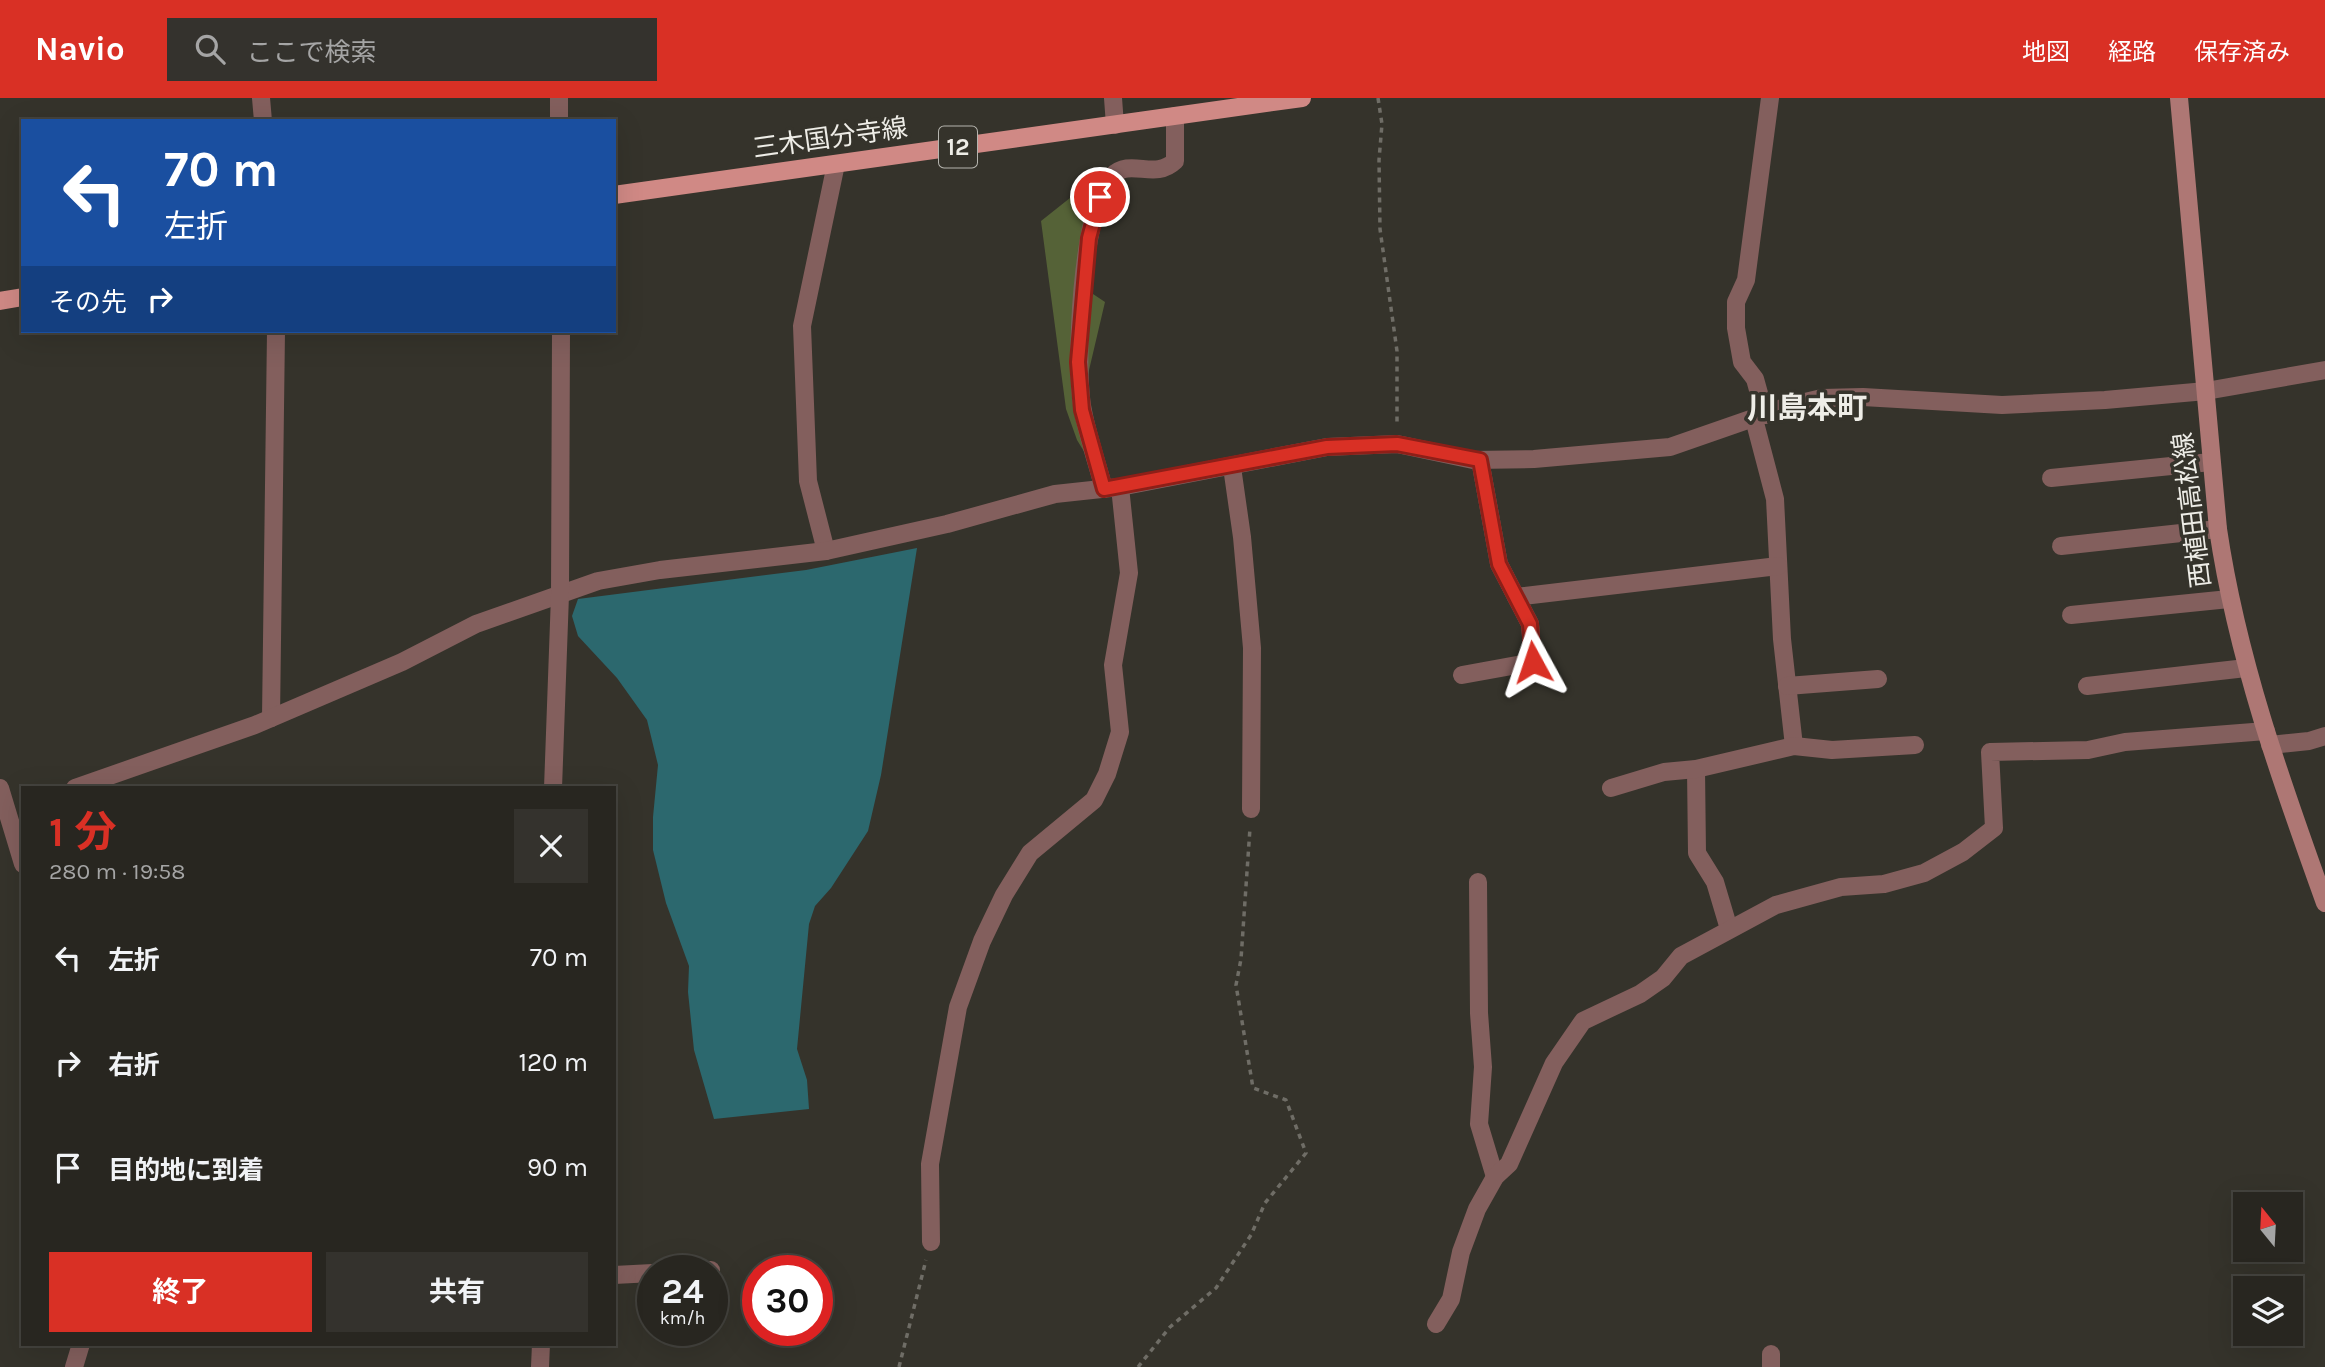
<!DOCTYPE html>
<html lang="ja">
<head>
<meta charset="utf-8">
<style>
  body { margin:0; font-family:Karla,"Noto Sans JP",sans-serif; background:#34322d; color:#f1f3f6; height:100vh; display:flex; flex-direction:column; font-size:26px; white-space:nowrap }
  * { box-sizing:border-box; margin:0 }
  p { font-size:23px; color:#a5a5a5 }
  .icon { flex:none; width:38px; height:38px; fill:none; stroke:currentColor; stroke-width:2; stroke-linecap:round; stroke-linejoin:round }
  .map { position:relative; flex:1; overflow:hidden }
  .panel { position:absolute; left:21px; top:688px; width:595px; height:560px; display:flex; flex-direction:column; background:#282620; border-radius:0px; box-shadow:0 7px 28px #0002,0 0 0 2px #44433e }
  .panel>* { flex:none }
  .guide { position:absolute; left:21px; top:21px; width:595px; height:214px; border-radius:0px; box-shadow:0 7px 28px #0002,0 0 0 2px #44433e; background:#1a4fa0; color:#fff; overflow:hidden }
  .needle { width:46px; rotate:342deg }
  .buttons { position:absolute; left:2233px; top:1094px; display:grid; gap:14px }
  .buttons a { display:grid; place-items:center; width:70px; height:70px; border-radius:0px; background:#282620; box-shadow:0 7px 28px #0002,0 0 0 2px #44433e; font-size:35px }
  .speed { position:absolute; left:637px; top:1157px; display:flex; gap:14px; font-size:35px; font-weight:700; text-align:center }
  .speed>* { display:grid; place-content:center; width:91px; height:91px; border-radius:50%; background:#282620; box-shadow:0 7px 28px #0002,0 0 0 2px #44433e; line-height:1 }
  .speed small { font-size:18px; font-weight:400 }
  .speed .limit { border:10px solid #d22; background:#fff; color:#111 }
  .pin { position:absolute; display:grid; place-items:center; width:60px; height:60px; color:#fff; margin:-30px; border:4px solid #fff; border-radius:50%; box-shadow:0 2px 7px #0007 }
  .me { position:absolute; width:77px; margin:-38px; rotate:355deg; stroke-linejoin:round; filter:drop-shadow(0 0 5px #0008) }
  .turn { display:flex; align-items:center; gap:24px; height:147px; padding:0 28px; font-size:32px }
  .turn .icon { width:91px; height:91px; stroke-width:2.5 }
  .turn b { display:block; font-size:49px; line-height:60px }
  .then { display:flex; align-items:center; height:66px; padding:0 28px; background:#0003; gap:14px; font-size:26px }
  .round { display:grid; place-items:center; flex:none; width:74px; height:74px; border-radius:0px; background:#34322d }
  .summary { display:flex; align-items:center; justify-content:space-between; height:119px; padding:0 28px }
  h1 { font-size:42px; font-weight:700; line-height:52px; color:#d93025 }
  .cta { display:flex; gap:14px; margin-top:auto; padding:14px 28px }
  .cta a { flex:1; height:80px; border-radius:0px; background:#d93025; color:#fff; font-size:28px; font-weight:700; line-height:80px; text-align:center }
  .cta a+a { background:#34322d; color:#f1f3f6 }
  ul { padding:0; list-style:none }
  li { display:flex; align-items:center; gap:21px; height:105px; padding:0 28px }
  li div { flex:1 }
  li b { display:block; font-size:26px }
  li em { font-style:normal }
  header { display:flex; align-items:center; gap:42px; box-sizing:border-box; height:98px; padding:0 35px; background:#d93025; color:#fff }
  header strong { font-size:33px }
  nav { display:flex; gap:38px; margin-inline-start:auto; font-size:24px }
  .search { width:490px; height:63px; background:#34322d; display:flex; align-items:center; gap:18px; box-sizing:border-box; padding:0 24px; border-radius:0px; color:#a5a5a5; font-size:26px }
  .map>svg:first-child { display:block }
  .green { fill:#556237 }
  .water { fill:#2c686e }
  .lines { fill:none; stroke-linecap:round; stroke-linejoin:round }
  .path { stroke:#6f6d66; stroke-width:3.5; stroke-dasharray:5 5; stroke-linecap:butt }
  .minor { stroke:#835f5d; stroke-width:18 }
  .secondary { stroke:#ae7774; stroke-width:18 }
  .primary { stroke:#d08985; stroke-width:18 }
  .route-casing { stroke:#8d1f18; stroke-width:18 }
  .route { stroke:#d93025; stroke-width:12 }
  .labels { text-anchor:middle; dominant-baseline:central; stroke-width:7; stroke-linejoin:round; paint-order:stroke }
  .shield { fill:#35332b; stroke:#b6b5af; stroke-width:2 }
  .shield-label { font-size:24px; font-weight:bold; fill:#eeede7 }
  .street-label { font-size:26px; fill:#eeede7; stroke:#35332b }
  .quarter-label { font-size:30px; font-weight:bold; fill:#eeede7; stroke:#35332b }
</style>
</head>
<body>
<header>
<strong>Navio</strong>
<div class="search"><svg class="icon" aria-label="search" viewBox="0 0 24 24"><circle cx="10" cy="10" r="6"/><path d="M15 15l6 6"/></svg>ここで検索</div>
<nav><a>地図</a><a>経路</a><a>保存済み</a></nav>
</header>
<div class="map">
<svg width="2325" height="1269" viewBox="0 0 2325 1269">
  <rect width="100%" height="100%" fill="#35332b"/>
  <polygon class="green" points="1096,93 1078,186 1105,204 1086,285 1091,365 1077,342 1066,311 1041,123 1075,96"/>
  <polygon class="water" points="917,450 881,677 868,733 831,790 815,808 809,826 797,951 807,982 809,1011 714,1021 694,952 688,894 689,868 666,805 653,752 653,719 658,667 647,622 617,580 578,538 572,518 578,501 806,472"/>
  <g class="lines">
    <g class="path">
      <polyline points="1378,0 1382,26 1379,62 1380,131 1397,253 1397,327"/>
      <polyline points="899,1269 926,1162"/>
      <polyline points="1138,1269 1170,1229 1216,1190 1251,1137 1265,1105 1306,1055 1286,1002 1253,990 1236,887 1241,861 1250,730"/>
    </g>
    <g class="minor">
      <polyline points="261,0 263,23"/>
      <polyline points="559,0 559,23"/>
      <polyline points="1113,0 1115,27"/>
      <polyline points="1765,317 1755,281 1742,264 1736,230 1736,204 1746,182 1770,0"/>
      <polyline points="1754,321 1775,401 1782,541 1794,648"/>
      <polyline points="1232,369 1242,439 1252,550 1251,711"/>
      <polyline points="2051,380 2211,364"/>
      <path d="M1104 391C1097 365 1088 339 1083 313 1074 270 1081 109 1112 78 1131 59 1154 83 1175 63V18"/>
      <polyline points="2061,448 2218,431"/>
      <polyline points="826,453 808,383 802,228 836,66"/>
      <polyline points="1516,499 1778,468"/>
      <polyline points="2071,517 2229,501"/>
      <polyline points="1462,577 1533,564 1530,526 1499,466 1480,362"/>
      <polyline points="1787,588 1878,581"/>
      <polyline points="2087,588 2246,570"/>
      <polyline points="271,620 276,233"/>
      <polyline points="2270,647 2309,643 2325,638"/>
      <polyline points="1696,671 1697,755 1715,784 1729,831"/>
      <polyline points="0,690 23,766"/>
      <polyline points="75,690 255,627 402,564 476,526 598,483 660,472 826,453 947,426 1055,396 1120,389 1327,349 1397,346 1473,362 1534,361 1670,349 1788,308 1822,300 1863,299 2002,307 2105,302 2206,293 2325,272"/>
      <polyline points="553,690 560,497 561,233"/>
      <polyline points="1611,690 1664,674 1696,671 1794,648 1832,652 1915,647"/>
      <polyline points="1478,784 1479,915 1483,969 1479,1026 1495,1079"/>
      <polyline points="931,1144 930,1066 958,909 982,843 1004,797 1030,755 1094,702 1107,676 1120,634 1113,567 1129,475 1120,389"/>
      <polyline points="701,1172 711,1172"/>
      <polyline points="614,1177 653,1175"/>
      <polyline points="1436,1226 1451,1201 1461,1154 1477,1111 1495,1079 1509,1066 1554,965 1583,923 1640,896 1663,880 1681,858 1776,807 1841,789 1884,786 1924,775 1963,754 1994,730 1990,654 2088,652 2125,644 2266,633"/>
      <polyline points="74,1269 81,1246"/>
      <polyline points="540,1269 541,1246"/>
      <polyline points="1771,1269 1771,1256"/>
    </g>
    <path class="secondary" d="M2179 0 2218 431C2237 560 2281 683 2325 805"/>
    <g class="primary">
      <polyline points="614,97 1302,0"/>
      <polyline points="0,203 23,199"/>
    </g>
  </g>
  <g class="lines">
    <g class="route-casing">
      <polyline id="route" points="1100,99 1089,140 1078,264 1082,312 1104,391 1327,349 1397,346 1480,362 1499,466 1530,526 1533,564"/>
    </g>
    <use href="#route" class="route"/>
  </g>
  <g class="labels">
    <rect class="shield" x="939" y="28.5" width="38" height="41" rx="5"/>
    <g class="shield-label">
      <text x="958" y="49">12</text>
    </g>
    <g class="street-label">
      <text transform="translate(830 40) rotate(-8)">三木国分寺線</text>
      <text transform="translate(2192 412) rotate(-97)">西植田高松線</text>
    </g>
    <g class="quarter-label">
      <text x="1807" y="310">川島本町</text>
    </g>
  </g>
</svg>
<div class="buttons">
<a><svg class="needle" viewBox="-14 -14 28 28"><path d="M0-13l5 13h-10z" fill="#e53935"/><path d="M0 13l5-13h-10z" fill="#a5a5a5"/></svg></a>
<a><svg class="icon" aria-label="layers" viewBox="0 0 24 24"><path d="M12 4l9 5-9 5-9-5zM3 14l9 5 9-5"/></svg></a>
</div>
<div class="speed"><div>24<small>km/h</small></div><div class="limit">30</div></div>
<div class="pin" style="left:1100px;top:99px;background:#d93025"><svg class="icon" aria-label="arrive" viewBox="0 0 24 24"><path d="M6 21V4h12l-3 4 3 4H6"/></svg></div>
<svg class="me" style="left:1533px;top:564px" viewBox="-20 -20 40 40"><path d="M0-17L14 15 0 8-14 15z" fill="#d93025" stroke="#fff" stroke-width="4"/></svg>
<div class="guide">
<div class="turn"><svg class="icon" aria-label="left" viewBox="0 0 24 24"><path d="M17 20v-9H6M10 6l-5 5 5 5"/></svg><div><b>70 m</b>左折</div></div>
<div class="then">その先<svg class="icon" aria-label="right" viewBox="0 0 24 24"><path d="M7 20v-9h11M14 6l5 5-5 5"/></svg></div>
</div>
<section class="panel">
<div class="summary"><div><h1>1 分</h1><p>280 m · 19:58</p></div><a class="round"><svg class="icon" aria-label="close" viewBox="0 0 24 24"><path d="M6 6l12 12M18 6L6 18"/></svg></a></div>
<ul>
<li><svg class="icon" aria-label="left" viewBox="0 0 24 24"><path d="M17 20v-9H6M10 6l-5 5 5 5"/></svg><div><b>左折</b></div><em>70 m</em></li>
<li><svg class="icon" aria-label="right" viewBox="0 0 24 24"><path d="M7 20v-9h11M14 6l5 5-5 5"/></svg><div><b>右折</b></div><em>120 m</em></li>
<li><svg class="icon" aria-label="arrive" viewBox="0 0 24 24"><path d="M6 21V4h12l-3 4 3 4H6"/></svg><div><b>目的地に到着</b></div><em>90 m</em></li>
</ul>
<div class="cta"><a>終了</a><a>共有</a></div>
</section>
</div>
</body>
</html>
